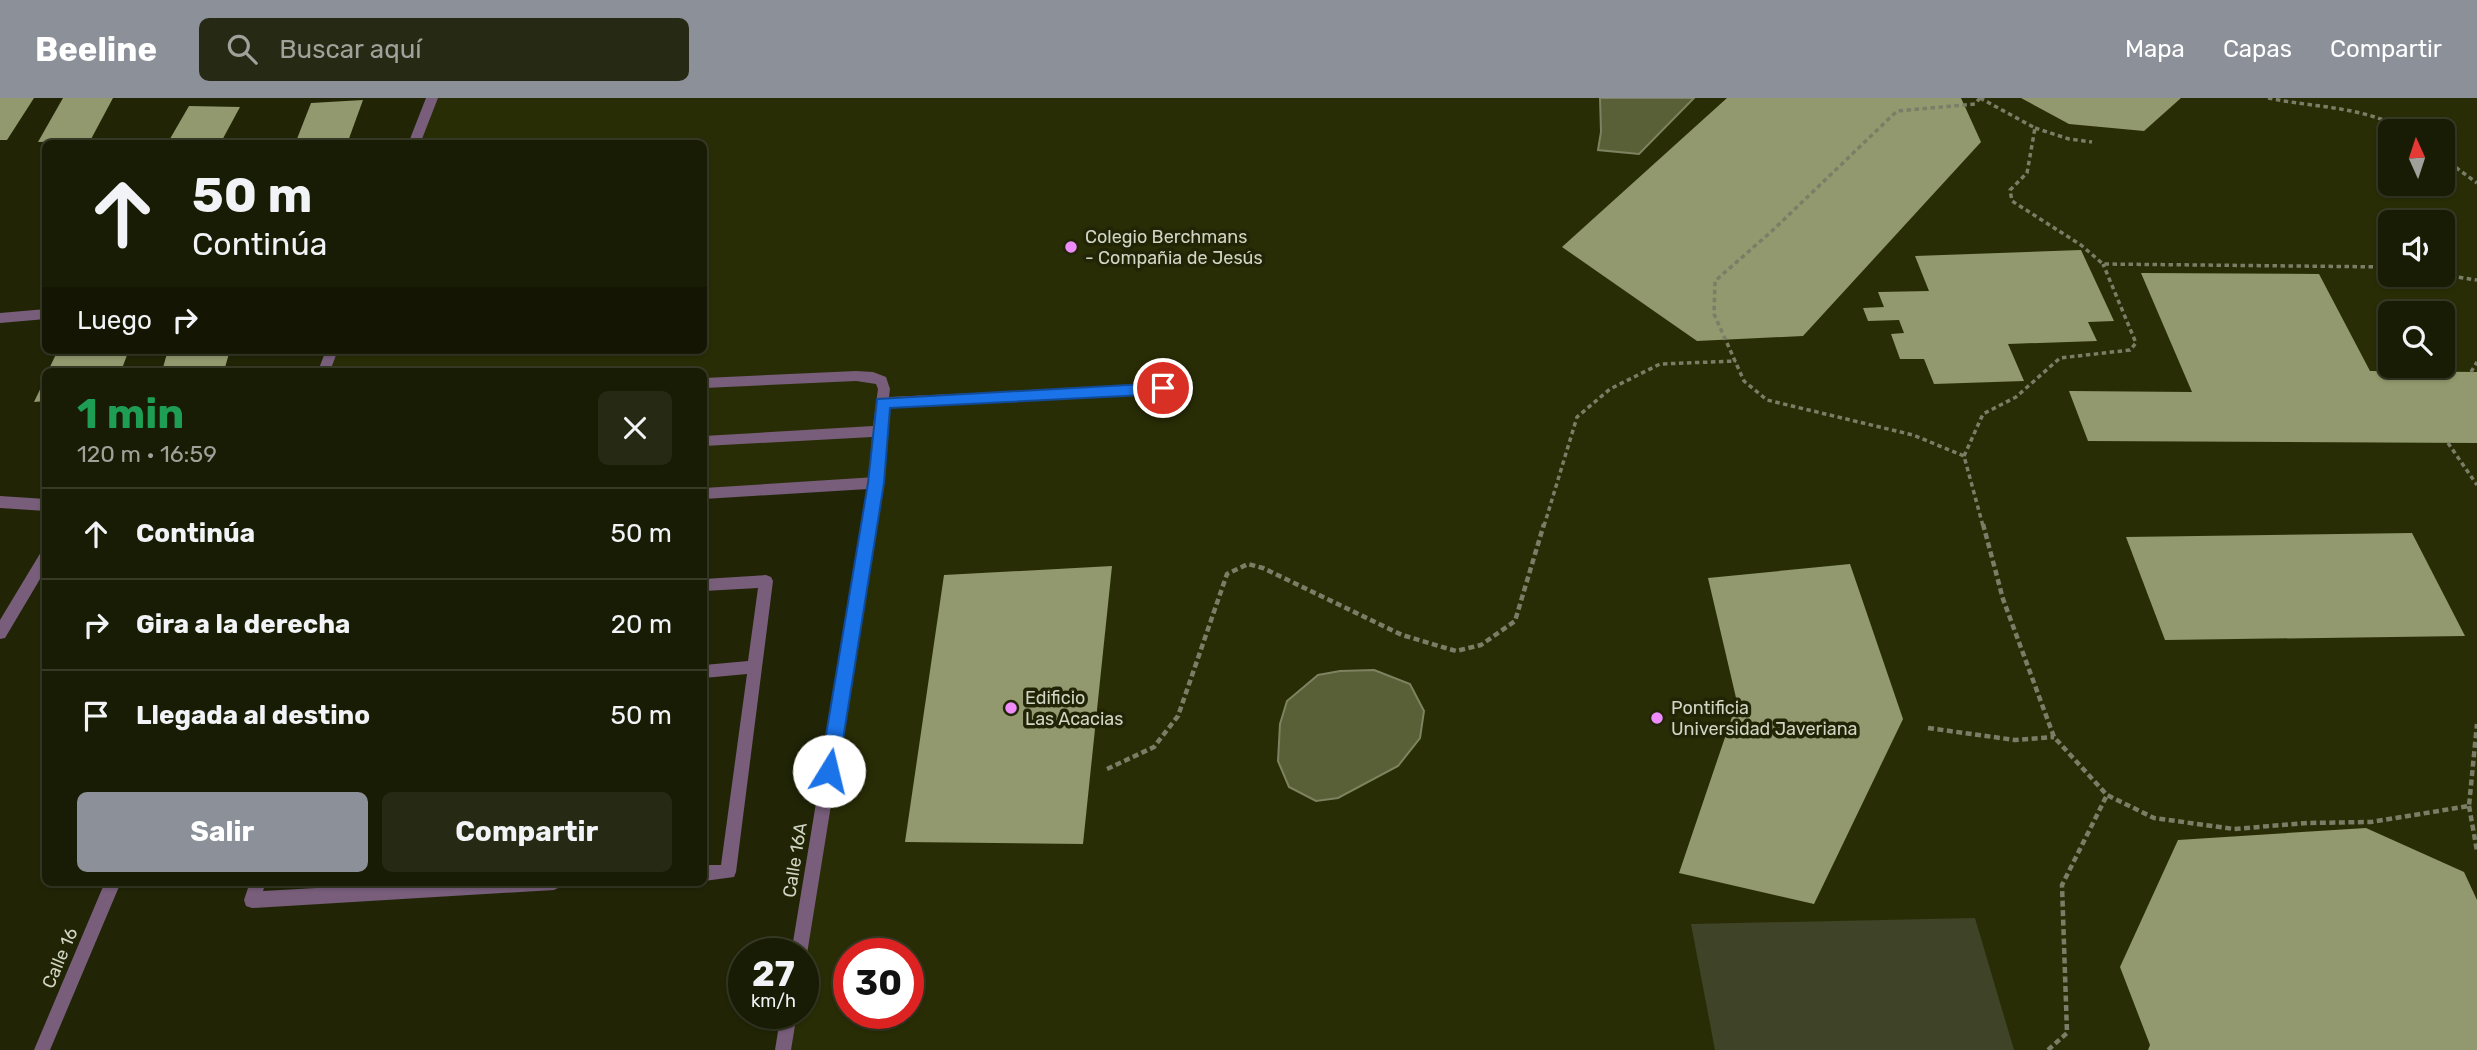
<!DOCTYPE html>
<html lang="es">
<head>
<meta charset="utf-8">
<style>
  body { margin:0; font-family:Rubik,sans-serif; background:#262913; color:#f1f3f6; height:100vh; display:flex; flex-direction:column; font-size:26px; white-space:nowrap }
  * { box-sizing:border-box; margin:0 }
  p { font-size:23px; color:#9fa19a }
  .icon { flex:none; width:38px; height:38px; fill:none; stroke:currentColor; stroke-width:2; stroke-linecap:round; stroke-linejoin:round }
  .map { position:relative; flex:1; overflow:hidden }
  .side { position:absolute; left:42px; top:270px; width:665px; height:518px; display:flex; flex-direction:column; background:#191c04; border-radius:10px; box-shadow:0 2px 5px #0004,0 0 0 2px #373a26 }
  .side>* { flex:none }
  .guide { position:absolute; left:42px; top:42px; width:665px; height:214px; border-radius:10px; box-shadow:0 2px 5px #0004,0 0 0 2px #373a26; background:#191c04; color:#f1f3f6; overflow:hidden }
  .needle { width:46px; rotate:357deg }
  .buttons { position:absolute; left:2378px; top:21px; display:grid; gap:14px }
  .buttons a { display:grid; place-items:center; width:77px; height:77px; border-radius:10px; background:#191c04; box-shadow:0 2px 5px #0004,0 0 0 2px #373a26; font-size:35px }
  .speed { position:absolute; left:728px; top:840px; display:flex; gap:14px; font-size:35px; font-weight:700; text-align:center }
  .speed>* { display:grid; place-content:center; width:91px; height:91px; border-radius:50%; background:#191c04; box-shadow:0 2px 5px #0004,0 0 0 2px #373a26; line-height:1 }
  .speed small { font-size:18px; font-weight:400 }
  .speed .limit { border:10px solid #d22; background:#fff; color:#111 }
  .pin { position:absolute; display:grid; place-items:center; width:60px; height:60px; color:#fff; margin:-30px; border:4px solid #fff; border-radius:50%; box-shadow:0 2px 7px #0007 }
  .me { position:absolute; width:77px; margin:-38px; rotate:9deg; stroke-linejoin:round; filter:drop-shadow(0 0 5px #0008) }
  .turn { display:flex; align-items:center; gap:24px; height:147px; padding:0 35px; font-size:32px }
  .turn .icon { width:91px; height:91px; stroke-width:2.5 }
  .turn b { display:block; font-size:49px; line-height:60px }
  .then { display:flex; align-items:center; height:66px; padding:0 35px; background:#0003; gap:14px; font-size:26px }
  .round { display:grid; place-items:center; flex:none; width:74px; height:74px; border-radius:10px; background:#262913 }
  .summary { display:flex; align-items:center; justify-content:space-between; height:119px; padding:0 35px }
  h1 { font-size:42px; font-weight:700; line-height:52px; color:#1e9e55 }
  .action { display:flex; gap:14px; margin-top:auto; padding:14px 35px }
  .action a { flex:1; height:80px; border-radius:10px; background:#8c9099; color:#fff; font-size:28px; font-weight:700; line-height:80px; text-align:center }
  .action a+a { background:#262913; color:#f1f3f6 }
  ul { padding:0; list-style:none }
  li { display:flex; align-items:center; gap:21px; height:91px; padding:0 35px; border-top:2px solid #373a26 }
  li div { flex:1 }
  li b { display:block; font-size:26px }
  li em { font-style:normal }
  header { display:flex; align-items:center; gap:42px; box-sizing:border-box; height:98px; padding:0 35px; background:#8c9099; color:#fff }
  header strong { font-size:33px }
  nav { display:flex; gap:38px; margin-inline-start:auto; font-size:24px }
  .search { width:490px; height:63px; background:#262913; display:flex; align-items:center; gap:18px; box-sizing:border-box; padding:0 24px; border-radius:10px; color:#9fa19a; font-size:26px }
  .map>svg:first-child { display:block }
  .built { fill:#292d05; fill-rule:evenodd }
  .green { fill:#3f4327 }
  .water { fill:#595f36; stroke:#7d8260; stroke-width:2 }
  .building { fill:#92996e }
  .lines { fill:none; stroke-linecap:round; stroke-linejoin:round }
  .path-far1 { stroke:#7a7e66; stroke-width:3.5; stroke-dasharray:4.5 3.5; stroke-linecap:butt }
  .path { stroke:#7a7e66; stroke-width:4.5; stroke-dasharray:6 3.5; stroke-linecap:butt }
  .lane { fill:#785e7b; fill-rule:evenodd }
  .street { fill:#785e7b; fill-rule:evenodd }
  .route { fill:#1a73e8; stroke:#114b97; stroke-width:2 }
  .poi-dot { fill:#ed8cfa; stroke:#212506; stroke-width:2.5 }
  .labels { text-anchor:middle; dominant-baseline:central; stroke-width:7; stroke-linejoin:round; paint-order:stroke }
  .poi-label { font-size:18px; fill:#d1d5c3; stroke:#212506; text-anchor:start }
  .street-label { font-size:18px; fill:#d1d5c3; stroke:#212506 }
</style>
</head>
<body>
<header>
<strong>Beeline</strong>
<div class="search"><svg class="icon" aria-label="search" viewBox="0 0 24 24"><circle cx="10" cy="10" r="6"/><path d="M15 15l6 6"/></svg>Buscar aquí</div>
<nav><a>Mapa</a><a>Capas</a><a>Compartir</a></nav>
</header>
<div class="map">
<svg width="2477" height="952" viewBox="0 0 2477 952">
  <rect width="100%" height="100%" fill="#212506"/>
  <path class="built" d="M432 0H2477V952H783L789 915H803V856L876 385 704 395V273H324L332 252H704V46L414 45ZM2390 33H2443V86H2390ZM2390 124H2443V177H2390ZM2390 215H2443V268H2390ZM849 856H908V915H849Z"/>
  <polygon class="green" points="1975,820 2014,952 1715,952 1691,826"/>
  <g class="water">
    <polygon points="1600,0 1694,0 1639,56 1598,52 1601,34"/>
    <polygon points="1374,572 1410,586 1424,613 1420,640 1398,668 1338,700 1316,703 1289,689 1278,663 1280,626 1287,603 1318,577 1340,573"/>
  </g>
  <g class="building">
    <polygon points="0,0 34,0 7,42 0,42"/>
    <polygon points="63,0 113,0 90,43 38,44"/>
    <polygon points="1727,0 1961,0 1981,44 1803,238 1697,243 1562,149"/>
    <polygon points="2021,0 2181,0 2144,33 2069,26"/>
    <polygon points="363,2 347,46 295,46 311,5"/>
    <polygon points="189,8 240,9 220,46 167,46"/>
    <polygon points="2081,152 2114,223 2088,224 2097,243 2008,246 2024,283 1934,286 1924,261 1900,261 1891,236 1904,235 1899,222 1868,223 1863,210 1884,209 1878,194 1929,193 1915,158"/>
    <polygon points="2141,175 2319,176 2370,273 2477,274 2477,345 2088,343 2069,293 2192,294"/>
    <polygon points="58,252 129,252 121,273 48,273"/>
    <polygon points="168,252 230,252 224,273 162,273"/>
    <polygon points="46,279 46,303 34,304"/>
    <polygon points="2412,435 2465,538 2165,542 2126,439"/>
    <polygon points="1850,466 1903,621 1814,806 1679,775 1737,604 1708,480"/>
    <polygon points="1112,468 1083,746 905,744 944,477"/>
    <polygon points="2366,730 2464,774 2477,802 2477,952 2148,952 2150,947 2120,869 2178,742"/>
  </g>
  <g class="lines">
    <g class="path-far1">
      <polyline points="1980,0 1975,6 1897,13 1773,132 1715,183 1714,216 1744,283 1767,302 1913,337 1964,358 1983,428"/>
      <polyline points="1980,0 2035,30 2027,75 2010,92 2012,103 2081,147 2103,166 2390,169"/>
      <path d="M2268 0C2316 10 2364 8 2407 33"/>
      <polyline points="2035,30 2069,41 2092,44"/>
      <polyline points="2443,60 2477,85"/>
      <polyline points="2443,177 2477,182"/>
      <polyline points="2471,274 2477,264"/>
      <polyline points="2448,345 2477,387"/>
      <polyline points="1964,358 1983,316 2016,299 2060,260 2130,252 2136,245 2103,166"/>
      <polyline points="1544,428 1577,319 1610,291 1660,266 1736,263"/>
    </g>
    <g class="path">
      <polyline points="1983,426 2003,501 2054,639 2107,697 2154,720 2234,731 2307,725 2371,724 2469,708 2477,626"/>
      <polyline points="1928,630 2015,642 2054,639"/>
      <polyline points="1107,671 1154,649 1178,618 1227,476 1248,466 1263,470 1402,537 1456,553 1481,547 1515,523 1544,426"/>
      <polyline points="2469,708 2477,753"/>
      <polyline points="2048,952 2067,935 2062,787 2107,697"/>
    </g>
    <g class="lane">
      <polygon points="46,211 46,221 0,225 0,215"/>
      <polygon points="856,273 873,274 886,279 890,291 889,299 1163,286 1169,291 1163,296 888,310 883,385 881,389 871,389 869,385 872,339 704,348 704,338 873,328 878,291 876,286 856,283 704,290 704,280"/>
      <polygon points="0,398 46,401 46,413 0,410"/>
      <polygon points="46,452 46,471 5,540 0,541 0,522 41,454"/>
      <polygon points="766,477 771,479 773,483 736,774 734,779 704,783 704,767 721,767 747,576 704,580 704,567 748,563 758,490 704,493 704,481"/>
      <polygon points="250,784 266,784 263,793 423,784 562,784 560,789 554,792 252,810 246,808 244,802"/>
    </g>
    <g class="street">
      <polygon points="426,0 438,0 420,46 408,46"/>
      <polygon points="326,252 338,252 330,273 318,273"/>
      <polygon points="876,379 881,381 883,385 807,856 803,862 803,856 791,856 868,391 704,401 704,390"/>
      <polygon points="105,784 121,784 50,952 34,952"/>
      <polygon points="781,915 797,915 791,952 775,952"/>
    </g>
  </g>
  <polygon class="route" points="1163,285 1171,290 1163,296 890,310 884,385 838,673 835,678 829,681 823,678 820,673 868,385 877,301"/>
  <g class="poi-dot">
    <circle cx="1071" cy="149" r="7"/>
    <circle cx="1011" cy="610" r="7"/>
    <circle cx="1657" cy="620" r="7"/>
  </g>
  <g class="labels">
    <g class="poi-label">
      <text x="1085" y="139">Colegio Berchmans<tspan x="1085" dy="21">- Compañia de Jesús</tspan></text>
      <text x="1025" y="600">Edificio<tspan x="1025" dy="21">Las Acacias</tspan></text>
      <text x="1671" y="610">Pontificia<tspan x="1671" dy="21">Universidad Javeriana</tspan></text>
    </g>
    <g class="street-label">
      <text transform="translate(795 762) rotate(-81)">Calle 16A</text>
      <text transform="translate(60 860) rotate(-67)">Calle 16</text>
    </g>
  </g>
</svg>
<div class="buttons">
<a><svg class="needle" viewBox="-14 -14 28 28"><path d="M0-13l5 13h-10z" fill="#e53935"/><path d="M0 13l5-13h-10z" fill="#9fa19a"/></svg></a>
<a><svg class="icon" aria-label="sound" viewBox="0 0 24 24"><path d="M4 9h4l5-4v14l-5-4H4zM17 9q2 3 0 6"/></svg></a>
<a><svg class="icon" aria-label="search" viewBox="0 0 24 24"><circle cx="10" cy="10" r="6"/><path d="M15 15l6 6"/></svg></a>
</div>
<div class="speed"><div>27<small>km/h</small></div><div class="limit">30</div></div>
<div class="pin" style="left:1163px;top:290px;background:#d93025"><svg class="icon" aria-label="arrive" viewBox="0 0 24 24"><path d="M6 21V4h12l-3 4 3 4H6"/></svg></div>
<svg class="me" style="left:829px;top:673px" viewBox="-20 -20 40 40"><circle r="19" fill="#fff"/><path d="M0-13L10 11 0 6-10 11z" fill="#1a73e8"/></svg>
<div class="guide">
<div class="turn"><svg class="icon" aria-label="ahead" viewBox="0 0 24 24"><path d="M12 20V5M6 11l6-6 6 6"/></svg><div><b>50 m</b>Continúa</div></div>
<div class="then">Luego<svg class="icon" aria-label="right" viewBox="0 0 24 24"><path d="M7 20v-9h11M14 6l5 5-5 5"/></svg></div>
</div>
<section class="side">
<div class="summary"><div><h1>1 min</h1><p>120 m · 16:59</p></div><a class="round"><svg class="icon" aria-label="close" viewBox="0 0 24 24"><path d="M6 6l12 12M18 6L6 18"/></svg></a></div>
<ul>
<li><svg class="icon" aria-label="ahead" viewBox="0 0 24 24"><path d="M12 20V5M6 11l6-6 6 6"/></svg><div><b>Continúa</b></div><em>50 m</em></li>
<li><svg class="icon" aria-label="right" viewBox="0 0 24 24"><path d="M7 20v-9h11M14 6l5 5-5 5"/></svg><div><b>Gira a la derecha</b></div><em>20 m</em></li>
<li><svg class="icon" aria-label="arrive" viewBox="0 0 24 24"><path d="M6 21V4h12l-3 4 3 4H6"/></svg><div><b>Llegada al destino</b></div><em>50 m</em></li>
</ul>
<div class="action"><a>Salir</a><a>Compartir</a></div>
</section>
</div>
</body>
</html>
